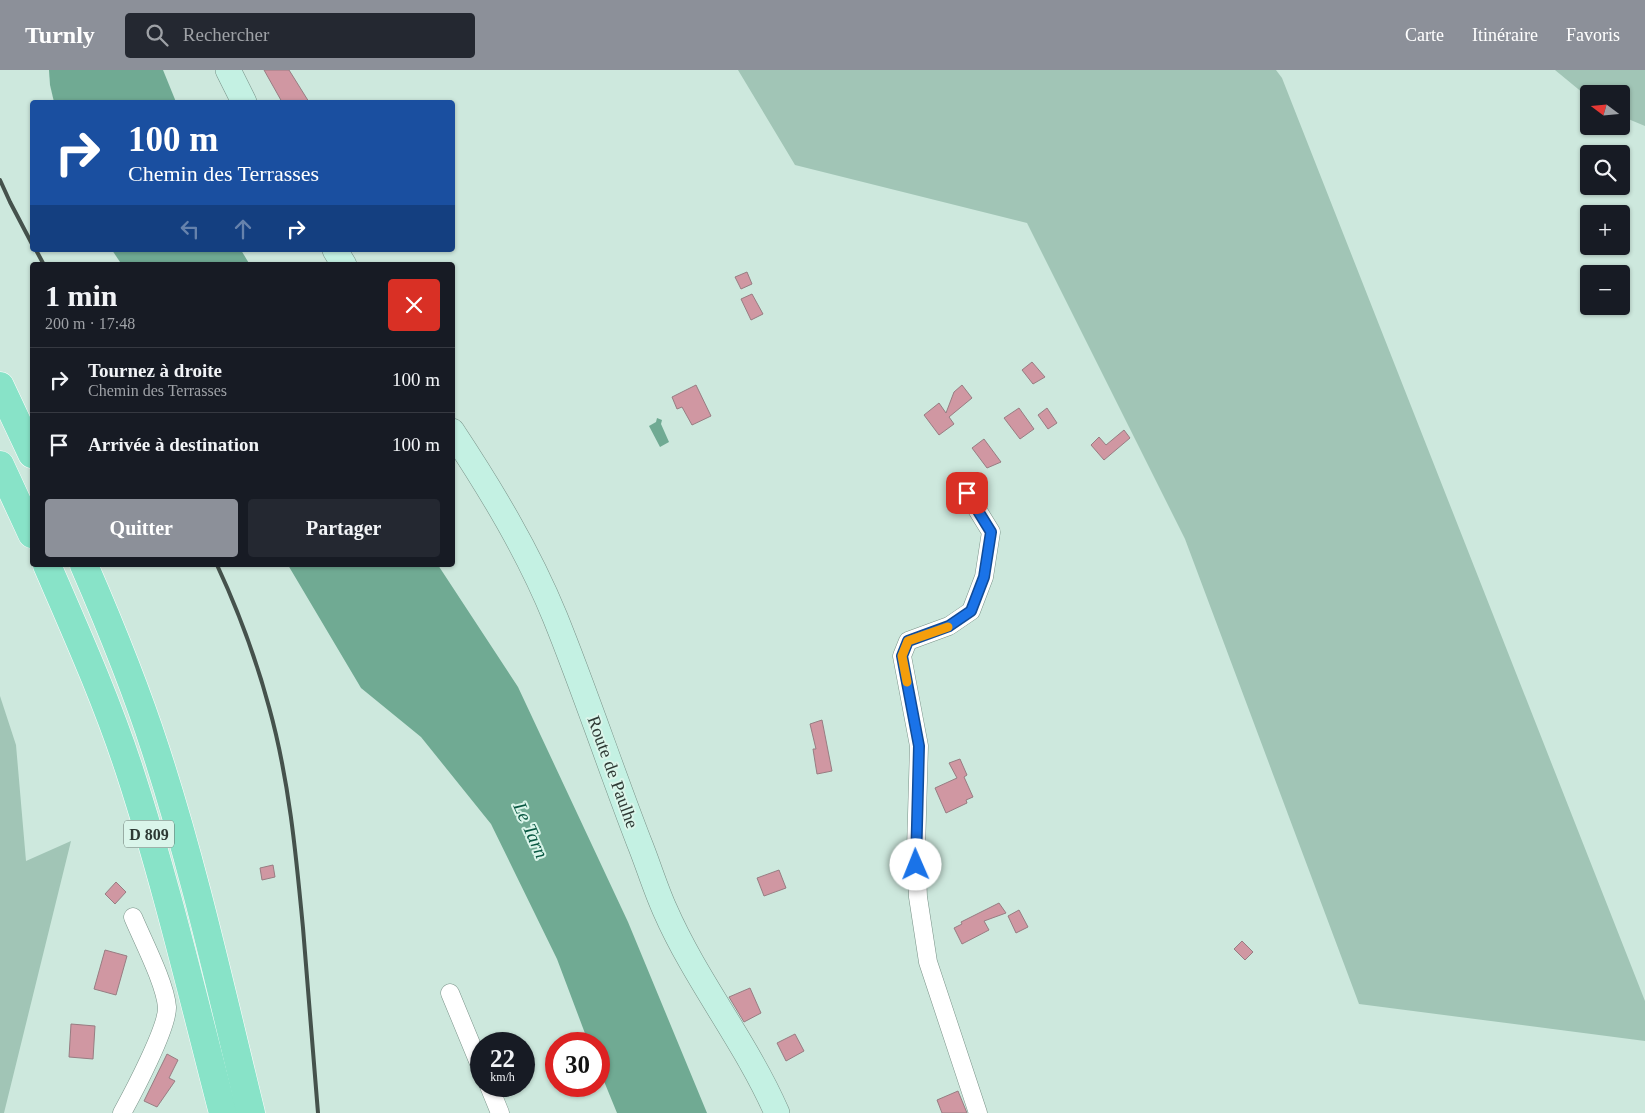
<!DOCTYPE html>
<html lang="fr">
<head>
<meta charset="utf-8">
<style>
  body { margin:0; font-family:"Times New Roman",serif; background:#242831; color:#f1f3f6; height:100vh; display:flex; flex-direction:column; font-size:19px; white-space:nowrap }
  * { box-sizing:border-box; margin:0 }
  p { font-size:16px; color:#9ea1a6 }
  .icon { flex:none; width:28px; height:28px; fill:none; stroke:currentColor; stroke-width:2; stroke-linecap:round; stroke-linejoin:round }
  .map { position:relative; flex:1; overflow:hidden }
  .panel { position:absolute; left:30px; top:192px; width:425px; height:305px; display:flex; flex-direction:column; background:#171b24; border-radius:5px; box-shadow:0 1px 4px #0004 }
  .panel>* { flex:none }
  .hud { position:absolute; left:30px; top:30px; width:425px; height:152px; border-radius:5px; box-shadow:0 1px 4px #0004; background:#1a4fa0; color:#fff; overflow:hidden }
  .needle { width:32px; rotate:286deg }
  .buttons { position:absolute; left:1580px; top:15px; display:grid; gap:10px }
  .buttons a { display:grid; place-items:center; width:50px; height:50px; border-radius:5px; background:#171b24; box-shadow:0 1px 4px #0004; font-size:25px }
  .speed { position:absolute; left:470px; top:962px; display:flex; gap:10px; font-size:25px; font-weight:700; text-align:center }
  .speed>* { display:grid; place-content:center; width:65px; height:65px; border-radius:50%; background:#171b24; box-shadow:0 1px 4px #0004; line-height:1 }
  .speed small { font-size:12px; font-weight:400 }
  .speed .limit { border:8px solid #d22; background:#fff; color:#111 }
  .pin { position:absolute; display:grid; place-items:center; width:42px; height:42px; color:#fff; margin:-21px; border-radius:10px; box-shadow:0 2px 8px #0006 }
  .me { position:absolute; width:55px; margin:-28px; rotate:359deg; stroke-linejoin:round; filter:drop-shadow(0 0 4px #0008) }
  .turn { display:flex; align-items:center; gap:18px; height:105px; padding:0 15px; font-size:22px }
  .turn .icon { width:65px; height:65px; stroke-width:2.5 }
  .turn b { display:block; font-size:35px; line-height:42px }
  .lanes { display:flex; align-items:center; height:48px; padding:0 15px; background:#0003; justify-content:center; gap:25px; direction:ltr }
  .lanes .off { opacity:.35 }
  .round { display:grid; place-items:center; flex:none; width:52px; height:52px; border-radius:5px; background:#242831 }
  .summary { display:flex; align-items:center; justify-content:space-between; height:85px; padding:0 15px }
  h1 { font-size:30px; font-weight:700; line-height:38px }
  .cta { display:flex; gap:10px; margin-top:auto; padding:10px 15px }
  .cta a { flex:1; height:58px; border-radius:5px; background:#8c9099; color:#fff; font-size:20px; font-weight:700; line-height:58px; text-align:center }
  .cta a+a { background:#242831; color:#f1f3f6 }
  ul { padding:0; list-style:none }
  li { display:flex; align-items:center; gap:15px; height:65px; padding:0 15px; border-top:1px solid #363941 }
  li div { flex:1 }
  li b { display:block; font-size:19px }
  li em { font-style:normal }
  header { display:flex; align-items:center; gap:30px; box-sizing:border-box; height:70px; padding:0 25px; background:#8c9099; color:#fff }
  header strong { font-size:24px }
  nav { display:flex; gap:28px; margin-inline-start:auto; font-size:18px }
  .search { width:350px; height:45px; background:#242831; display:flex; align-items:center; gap:12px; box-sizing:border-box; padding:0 18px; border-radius:5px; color:#9ea1a6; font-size:19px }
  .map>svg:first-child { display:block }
  .green { fill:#a1c5b6 }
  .water { fill:#70aa93 }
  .building { fill:#d097a2; stroke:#977d82 }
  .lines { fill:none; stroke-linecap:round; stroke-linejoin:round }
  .street-casing { stroke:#799288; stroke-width:19 }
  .secondary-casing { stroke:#799288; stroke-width:26 }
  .primary-casing { stroke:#fff; stroke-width:29 }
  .street { stroke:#fff; stroke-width:18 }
  .secondary { stroke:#c4f1e3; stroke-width:25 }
  .primary { stroke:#88e3c8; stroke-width:28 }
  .rail { stroke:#45524c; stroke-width:4 }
  .route-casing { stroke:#114b97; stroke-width:12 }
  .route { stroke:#1a73e8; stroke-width:9 }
  .slow { stroke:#f59e0b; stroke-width:9 }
  .labels { text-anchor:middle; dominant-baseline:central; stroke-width:4; stroke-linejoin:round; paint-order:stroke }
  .shield { fill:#daf5ea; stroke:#62716b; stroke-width:1 }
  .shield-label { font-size:16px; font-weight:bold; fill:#2e3934 }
  .street-label { font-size:18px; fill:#2e3934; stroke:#daf5ea }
  .water-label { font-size:19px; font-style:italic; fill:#085741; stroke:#daf5ea }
</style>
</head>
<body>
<header>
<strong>Turnly</strong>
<div class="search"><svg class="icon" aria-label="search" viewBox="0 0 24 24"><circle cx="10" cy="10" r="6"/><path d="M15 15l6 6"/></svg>Rechercher</div>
<nav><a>Carte</a><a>Itinéraire</a><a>Favoris</a></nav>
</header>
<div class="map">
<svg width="1645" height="1043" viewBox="0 0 1645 1043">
  <rect width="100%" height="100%" fill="#cde8dd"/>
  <g class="green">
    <polygon points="738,0 1276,0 1282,8 1645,931 1645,971 1359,934 1185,469 1027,153 795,95"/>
    <polygon points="1555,0 1645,0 1645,56 1621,46 1621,24 1589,24 1589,28"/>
    <polygon points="0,626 16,675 26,791 71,771 4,1043 0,1043"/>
  </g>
  <g class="water">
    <polygon points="49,0 163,0 176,32 54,32 50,15"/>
    <polygon points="112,180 241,180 250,195 122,195"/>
    <polygon points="657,348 662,350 661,354 669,372 660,377 649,356 656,352"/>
    <polygon points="288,495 438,495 518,617 628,852 707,1043 617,1043 599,999 599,974 589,974 557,889 491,754 421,667 361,618"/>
  </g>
  <g class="building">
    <polygon points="264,0 289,0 309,32 282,32"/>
    <polygon points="747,202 752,214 741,219 735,207"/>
    <polygon points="752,224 763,244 751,250 741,229"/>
    <polygon points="1032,292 1045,307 1033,314 1022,300"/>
    <polygon points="696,315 711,346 692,355 682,337 677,339 672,327"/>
    <polygon points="962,315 972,328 949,347 954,354 939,365 924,345 939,333 946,343 954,322"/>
    <polygon points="1019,338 1034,359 1020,369 1004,348"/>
    <polygon points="1047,338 1057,353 1048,359 1038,345"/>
    <polygon points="1124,360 1130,368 1104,390 1091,375 1099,367 1106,375"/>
    <polygon points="984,369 1001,392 987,398 972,378"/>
    <polygon points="822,650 832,701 817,704 813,679 816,679 810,654"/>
    <polygon points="960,689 967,705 964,707 973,727 966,730 967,733 946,743 935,718 957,708 949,693"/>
    <polygon points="273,795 275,807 262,810 260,798"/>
    <polygon points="779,800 786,818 764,826 757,808"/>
    <polygon points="116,812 126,822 115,834 105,824"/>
    <polygon points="999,833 1006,843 984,851 989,860 962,874 954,858 962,854 961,852"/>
    <polygon points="1019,840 1028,857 1016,863 1008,846"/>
    <polygon points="1242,871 1253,882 1245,890 1234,879"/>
    <polygon points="105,880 127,886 116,925 94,919"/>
    <polygon points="750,918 761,943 744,952 729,927"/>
    <polygon points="71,954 95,956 93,989 69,987"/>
    <polygon points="795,964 804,981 786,991 777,973"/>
    <polygon points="167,984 178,990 169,1008 175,1011 157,1037 144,1031"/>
    <polygon points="958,1021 967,1043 942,1043 937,1030"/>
  </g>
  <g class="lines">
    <g class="street-casing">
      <g id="street">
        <polyline points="967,423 991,462 984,507 971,541 949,556 908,571 902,586 919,676 916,779 918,827 928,892 978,1043"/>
        <polyline points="450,923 481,998"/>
        <polyline points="489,1016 500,1043"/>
        <path d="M122 1043C133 1023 168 957 167 937 165 913 143 871 133 847"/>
      </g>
    </g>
    <g class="secondary-casing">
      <g id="secondary">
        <polyline points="228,0 244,32"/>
        <polyline points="335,180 344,195"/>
        <path d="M452 361C491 420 528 481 555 547 585 621 610 697 639 772 648 794 655 818 665 840 696 911 746 972 777 1043"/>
      </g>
    </g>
    <g class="primary-casing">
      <g id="primary">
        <polyline points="0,316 32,384"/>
        <polyline points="0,395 32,464"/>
        <path d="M47 495C76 562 106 629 129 699 166 812 193 928 223 1043"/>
        <path d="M84 495C110 555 135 616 155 678 194 797 221 921 251 1043"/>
      </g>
    </g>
    <use href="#street" class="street"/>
    <use href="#secondary" class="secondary"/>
    <use href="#primary" class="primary"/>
    <g class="rail">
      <polyline points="0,110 10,132 32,174"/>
      <polyline points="36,180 44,195"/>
      <path d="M217 495C238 540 256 589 269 637 289 709 296 784 303 858 308 920 313 981 318 1043"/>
    </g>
  </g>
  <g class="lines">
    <g class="route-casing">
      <polyline id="route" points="916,795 919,676 902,586 908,571 949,556 971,541 984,507 991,462 967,423"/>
    </g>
    <use href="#route" class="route"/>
    <polyline class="slow" points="907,612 902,586 908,571 948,557"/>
  </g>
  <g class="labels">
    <rect class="shield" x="124" y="750.5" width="50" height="27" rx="4"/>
    <g class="shield-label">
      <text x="149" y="764">D 809</text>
    </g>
    <g class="street-label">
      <text transform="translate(613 702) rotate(70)">Route de Paulhe</text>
    </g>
    <g class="water-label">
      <text transform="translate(531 760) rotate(66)">Le Tarn</text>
    </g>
  </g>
</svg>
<div class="buttons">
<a><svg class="needle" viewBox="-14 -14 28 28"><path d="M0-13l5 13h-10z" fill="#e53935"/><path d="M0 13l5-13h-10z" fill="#9ea1a6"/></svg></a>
<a><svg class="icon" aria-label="search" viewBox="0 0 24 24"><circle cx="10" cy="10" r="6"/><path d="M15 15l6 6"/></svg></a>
<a>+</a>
<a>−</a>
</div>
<div class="speed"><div>22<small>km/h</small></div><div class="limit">30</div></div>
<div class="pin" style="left:967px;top:423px;background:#d93025"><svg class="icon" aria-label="arrive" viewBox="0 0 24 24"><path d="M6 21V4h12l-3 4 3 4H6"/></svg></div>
<svg class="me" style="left:916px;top:795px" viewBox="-20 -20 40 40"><circle r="19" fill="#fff"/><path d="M0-13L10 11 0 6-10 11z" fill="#1a73e8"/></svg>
<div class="hud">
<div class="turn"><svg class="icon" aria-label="right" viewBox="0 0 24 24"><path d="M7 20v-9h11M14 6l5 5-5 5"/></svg><div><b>100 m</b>Chemin des Terrasses</div></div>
<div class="lanes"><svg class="icon off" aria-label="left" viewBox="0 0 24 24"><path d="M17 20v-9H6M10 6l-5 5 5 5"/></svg><svg class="icon off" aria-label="ahead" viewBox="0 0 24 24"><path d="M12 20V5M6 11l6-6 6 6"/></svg><svg class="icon" aria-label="right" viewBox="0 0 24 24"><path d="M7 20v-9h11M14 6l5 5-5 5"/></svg></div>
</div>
<section class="panel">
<div class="summary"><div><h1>1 min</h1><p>200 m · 17:48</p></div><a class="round" style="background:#d93025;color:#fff"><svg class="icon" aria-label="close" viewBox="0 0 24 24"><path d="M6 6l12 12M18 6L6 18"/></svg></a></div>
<ul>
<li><svg class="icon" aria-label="right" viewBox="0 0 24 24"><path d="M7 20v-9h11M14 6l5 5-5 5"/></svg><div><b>Tournez à droite</b><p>Chemin des Terrasses</p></div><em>100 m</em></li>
<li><svg class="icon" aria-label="arrive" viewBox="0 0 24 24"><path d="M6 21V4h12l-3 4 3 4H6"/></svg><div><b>Arrivée à destination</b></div><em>100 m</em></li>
</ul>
<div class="cta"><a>Quitter</a><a>Partager</a></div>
</section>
</div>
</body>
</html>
